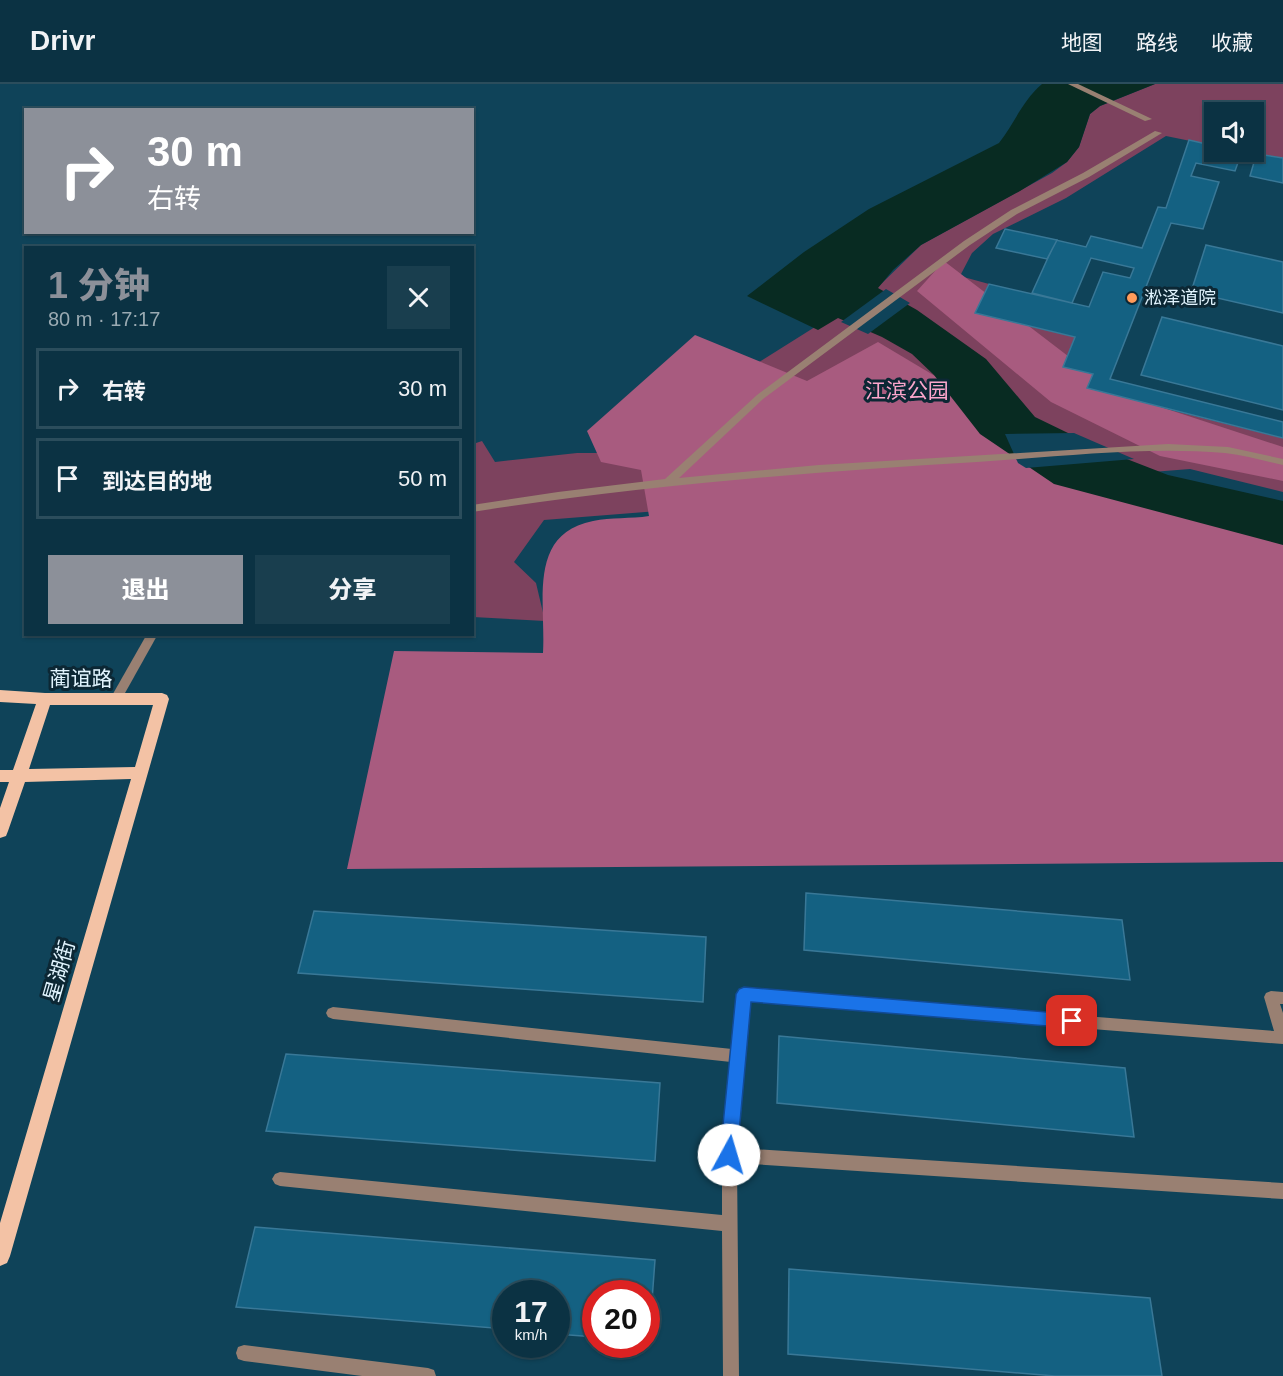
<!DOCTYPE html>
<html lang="zh">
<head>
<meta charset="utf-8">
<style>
  body { margin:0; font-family:Helvetica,"Noto Sans SC",sans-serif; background:#193e4e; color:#f1f3f6; height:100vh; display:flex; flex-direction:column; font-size:22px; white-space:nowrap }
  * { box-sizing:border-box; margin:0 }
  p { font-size:20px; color:#9aaab2 }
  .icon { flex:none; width:33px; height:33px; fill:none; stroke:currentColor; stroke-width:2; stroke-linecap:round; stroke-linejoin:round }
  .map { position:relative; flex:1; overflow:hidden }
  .drawer { position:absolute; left:24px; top:162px; width:450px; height:390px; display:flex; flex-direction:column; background:#0b3243; border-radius:0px; box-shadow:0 2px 4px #0004,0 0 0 2px #2b4d5c }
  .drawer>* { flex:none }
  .top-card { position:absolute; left:24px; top:24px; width:450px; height:126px; border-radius:0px; box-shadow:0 2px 4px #0004,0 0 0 2px #2b4d5c; background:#8c9099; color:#fff; overflow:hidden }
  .controls { position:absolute; left:1204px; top:18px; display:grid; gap:12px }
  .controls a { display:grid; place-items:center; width:60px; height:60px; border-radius:0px; background:#0b3243; box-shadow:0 2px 4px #0004,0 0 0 2px #2b4d5c; font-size:30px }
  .speed { position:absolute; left:492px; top:1196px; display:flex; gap:12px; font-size:30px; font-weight:700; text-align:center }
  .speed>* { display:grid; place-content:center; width:78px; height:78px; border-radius:50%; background:#0b3243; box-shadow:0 2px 4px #0004,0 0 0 2px #2b4d5c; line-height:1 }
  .speed small { font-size:15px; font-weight:400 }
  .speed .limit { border:9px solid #d22; background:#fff; color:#111 }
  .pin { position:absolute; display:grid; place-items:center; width:51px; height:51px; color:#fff; margin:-26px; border-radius:12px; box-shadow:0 3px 9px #0006 }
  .me { position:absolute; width:66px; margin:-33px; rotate:6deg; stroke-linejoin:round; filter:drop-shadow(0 0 4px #0008) }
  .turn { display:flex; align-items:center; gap:21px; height:126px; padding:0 24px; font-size:27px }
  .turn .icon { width:78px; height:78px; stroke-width:2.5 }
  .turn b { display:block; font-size:42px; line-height:51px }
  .round { display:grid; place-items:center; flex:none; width:63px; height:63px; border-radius:0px; background:#193e4e }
  .head { display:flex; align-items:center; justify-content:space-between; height:102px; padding:0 24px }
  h1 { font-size:36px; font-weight:800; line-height:45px; color:#8c9099 }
  .button { display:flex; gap:12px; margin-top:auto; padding:12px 24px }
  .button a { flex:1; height:69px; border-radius:0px; background:#8c9099; color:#fff; font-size:24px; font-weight:800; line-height:69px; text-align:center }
  .button a+a { background:#193e4e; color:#f1f3f6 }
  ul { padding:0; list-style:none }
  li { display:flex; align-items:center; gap:18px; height:81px; margin:0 12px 9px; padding:0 12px; border:3px solid #2b4d5c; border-radius:0px }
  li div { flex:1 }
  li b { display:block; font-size:22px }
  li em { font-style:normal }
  header { display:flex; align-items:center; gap:36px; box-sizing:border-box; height:84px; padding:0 30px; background:#0b3243; border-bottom:2px solid #2b4d5c }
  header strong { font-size:28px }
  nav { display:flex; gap:33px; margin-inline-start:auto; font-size:21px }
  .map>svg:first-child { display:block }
  .green { fill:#7d425e }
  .forest { fill:#a85b7f }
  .water { fill:#082b22 }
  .pier { fill:#0f4359 }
  .building { fill:#146182; stroke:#397897; stroke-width:1.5 }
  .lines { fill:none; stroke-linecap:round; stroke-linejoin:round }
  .service { fill:#998072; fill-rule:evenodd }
  .primary { fill:#f3c2a5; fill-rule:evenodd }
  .route { fill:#1a73e8; stroke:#114b97; stroke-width:1.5 }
  .poi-dot { fill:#ff9b5a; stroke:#0c2734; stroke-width:2 }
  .labels { text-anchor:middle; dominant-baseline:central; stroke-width:6; stroke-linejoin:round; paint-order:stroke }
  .far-poi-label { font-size:18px; fill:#e1f4fe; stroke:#0c2734; text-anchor:start }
  .park-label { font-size:21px; fill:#fca6cc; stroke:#0c2734 }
  .street-label { font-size:21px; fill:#e1f4fe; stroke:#0c2734 }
</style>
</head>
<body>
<header>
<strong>Drivr</strong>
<nav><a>地图</a><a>路线</a><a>收藏</a></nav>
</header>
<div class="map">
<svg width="1283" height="1292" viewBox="0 0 1283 1292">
  <rect width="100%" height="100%" fill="#0f4359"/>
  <polygon class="green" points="1155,0 1283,0 1283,74 1245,68 1254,68 1254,28 1215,28 1215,62 1166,52 1066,114 993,150 972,169 960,192 989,200 975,229 1075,253 1063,282 1093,290 1087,305 1283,354 1283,408 1190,385 544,436 514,478 536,499 545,537 473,533 473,360 482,357 495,378 577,369 614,369 877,204 921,161 1052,89 1067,78 1079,63 1090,30 1100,22"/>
  <g class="forest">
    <polygon points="944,177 1115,308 1283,363 1283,397 1160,372 1051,318 917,207"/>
    <path d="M695 251 807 297 878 258 960 307 1283 460V778L347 785 394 567 543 569C546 518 527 450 593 437 611 433 631 435 649 432L641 386 601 378 587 347Z"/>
  </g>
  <path class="water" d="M1042 0H1155L1100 22 1090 30 1079 63 1067 78 1020 107 921 161 893 186 878 204 917 226 986 275 1035 333 1101 365 1168 391 1283 417V461L1054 400 980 350 934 291 912 270 882 253 838 234 818 246 747 212 804 168 869 125 999 59C1015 39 1022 17 1042 0Z"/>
  <g class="pier">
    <polygon points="886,205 910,219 868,250 841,238"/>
    <polygon points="1074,349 1134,375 1026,384 1018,379 1005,350"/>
  </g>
  <g class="building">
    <polygon points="1189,56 1215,62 1215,68 1245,68 1283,74 1283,99 1250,92 1255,75 1240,73 1235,87 1196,79 1191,92 1219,98 1203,145 1171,139 1110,295 1283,338 1283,354 1087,304 1093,290 1063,283 1075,253 975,229 989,200 1089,223 1103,188 1130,194 1134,184 1091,174 1072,219 1032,209 1056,156 1086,163 1091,152 1142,164 1158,123 1166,124"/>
    <polygon points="1005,145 1057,156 1047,175 996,164"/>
    <polygon points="1206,161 1283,178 1283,229 1191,208"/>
    <polygon points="1162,233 1283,262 1283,326 1141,291"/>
    <polygon points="806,809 1122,836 1130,896 804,866"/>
    <polygon points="314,827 706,853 703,918 298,889"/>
    <polygon points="779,952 1125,984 1134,1053 777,1019"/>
    <polygon points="286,970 660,999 655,1077 266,1047"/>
    <polygon points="255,1143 655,1176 649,1257 646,1257 646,1209 596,1209 596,1253 556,1250 556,1209 506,1209 506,1245 236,1223"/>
    <polygon points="789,1185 1150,1214 1162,1292 1055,1292 788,1270"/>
  </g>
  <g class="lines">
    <g class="service">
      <polygon points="1068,0 1078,0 1152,35 1145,37"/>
      <path d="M1155 47 1162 49 1089 93 1017 130 970 161 763 315 679 394 819 381 1168 360 1228 363 1283 375V381C1264 377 1245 371 1225 369 1143 362 1059 373 977 378 808 388 640 402 472 428V421L558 408 665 395 757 311 964 157 1011 126 1083 89Z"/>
      <polygon points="147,550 158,550 120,618 112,618 110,615"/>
      <polygon points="744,905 1274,947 1264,913 1266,909 1271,907 1283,908 1283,920 1280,920 1283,929 1283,960 750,918 737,1064 1283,1099 1283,1115 737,1079 739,1292 723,1292 722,1147 280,1102 275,1100 272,1095 275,1090 280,1088 722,1131 722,1071 731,978 333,935 328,933 326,929 328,925 333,923 732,965 737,911 739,907"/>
      <polygon points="244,1261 428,1284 434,1286 436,1292 362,1292 244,1277 238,1275 236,1269 238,1263"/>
    </g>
    <path class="primary" d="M0 606 45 609H162L167 611 169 615 10 1172 7 1179 0 1182V1139L131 695 25 698 8 747 6 752 0 754V724L9 698H0V686H13L36 620 0 618ZM50 621H153L135 683 29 685Z"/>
  </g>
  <polygon class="route" points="744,903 1072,930 1078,932 1080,937 1078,942 1072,944 751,918 737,1071 735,1077 729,1079 723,1077 720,1071 736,910 739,905"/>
  <circle class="poi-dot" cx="1132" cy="214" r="6"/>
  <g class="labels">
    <g class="far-poi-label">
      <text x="1144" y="214">淞泽道院</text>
    </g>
    <g class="park-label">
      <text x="907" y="306">江滨公园</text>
    </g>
    <g class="street-label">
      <text x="81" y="594">蔺谊路</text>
      <text transform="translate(59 887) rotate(-74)">星湖街</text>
    </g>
  </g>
</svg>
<div class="controls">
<a><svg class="icon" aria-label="sound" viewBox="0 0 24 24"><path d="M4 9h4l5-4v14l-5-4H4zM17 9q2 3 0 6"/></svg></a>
</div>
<div class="speed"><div>17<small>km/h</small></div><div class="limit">20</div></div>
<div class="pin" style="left:1072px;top:937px;background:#d93025"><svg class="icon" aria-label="arrive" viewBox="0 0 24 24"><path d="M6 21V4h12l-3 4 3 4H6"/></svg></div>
<svg class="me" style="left:729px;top:1071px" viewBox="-20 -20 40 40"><circle r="19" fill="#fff"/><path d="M0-13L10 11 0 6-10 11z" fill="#1a73e8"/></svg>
<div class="top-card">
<div class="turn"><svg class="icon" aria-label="right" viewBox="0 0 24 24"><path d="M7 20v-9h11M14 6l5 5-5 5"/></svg><div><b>30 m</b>右转</div></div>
</div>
<section class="drawer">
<div class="head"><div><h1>1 分钟</h1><p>80 m · 17:17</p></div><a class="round"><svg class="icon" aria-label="close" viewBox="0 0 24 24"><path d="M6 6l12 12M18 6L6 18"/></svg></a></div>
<ul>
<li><svg class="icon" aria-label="right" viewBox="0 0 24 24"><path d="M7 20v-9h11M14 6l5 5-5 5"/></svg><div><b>右转</b></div><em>30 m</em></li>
<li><svg class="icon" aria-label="arrive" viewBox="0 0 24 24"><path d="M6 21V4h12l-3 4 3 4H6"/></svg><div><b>到达目的地</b></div><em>50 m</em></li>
</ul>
<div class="button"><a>退出</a><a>分享</a></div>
</section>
</div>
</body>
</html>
